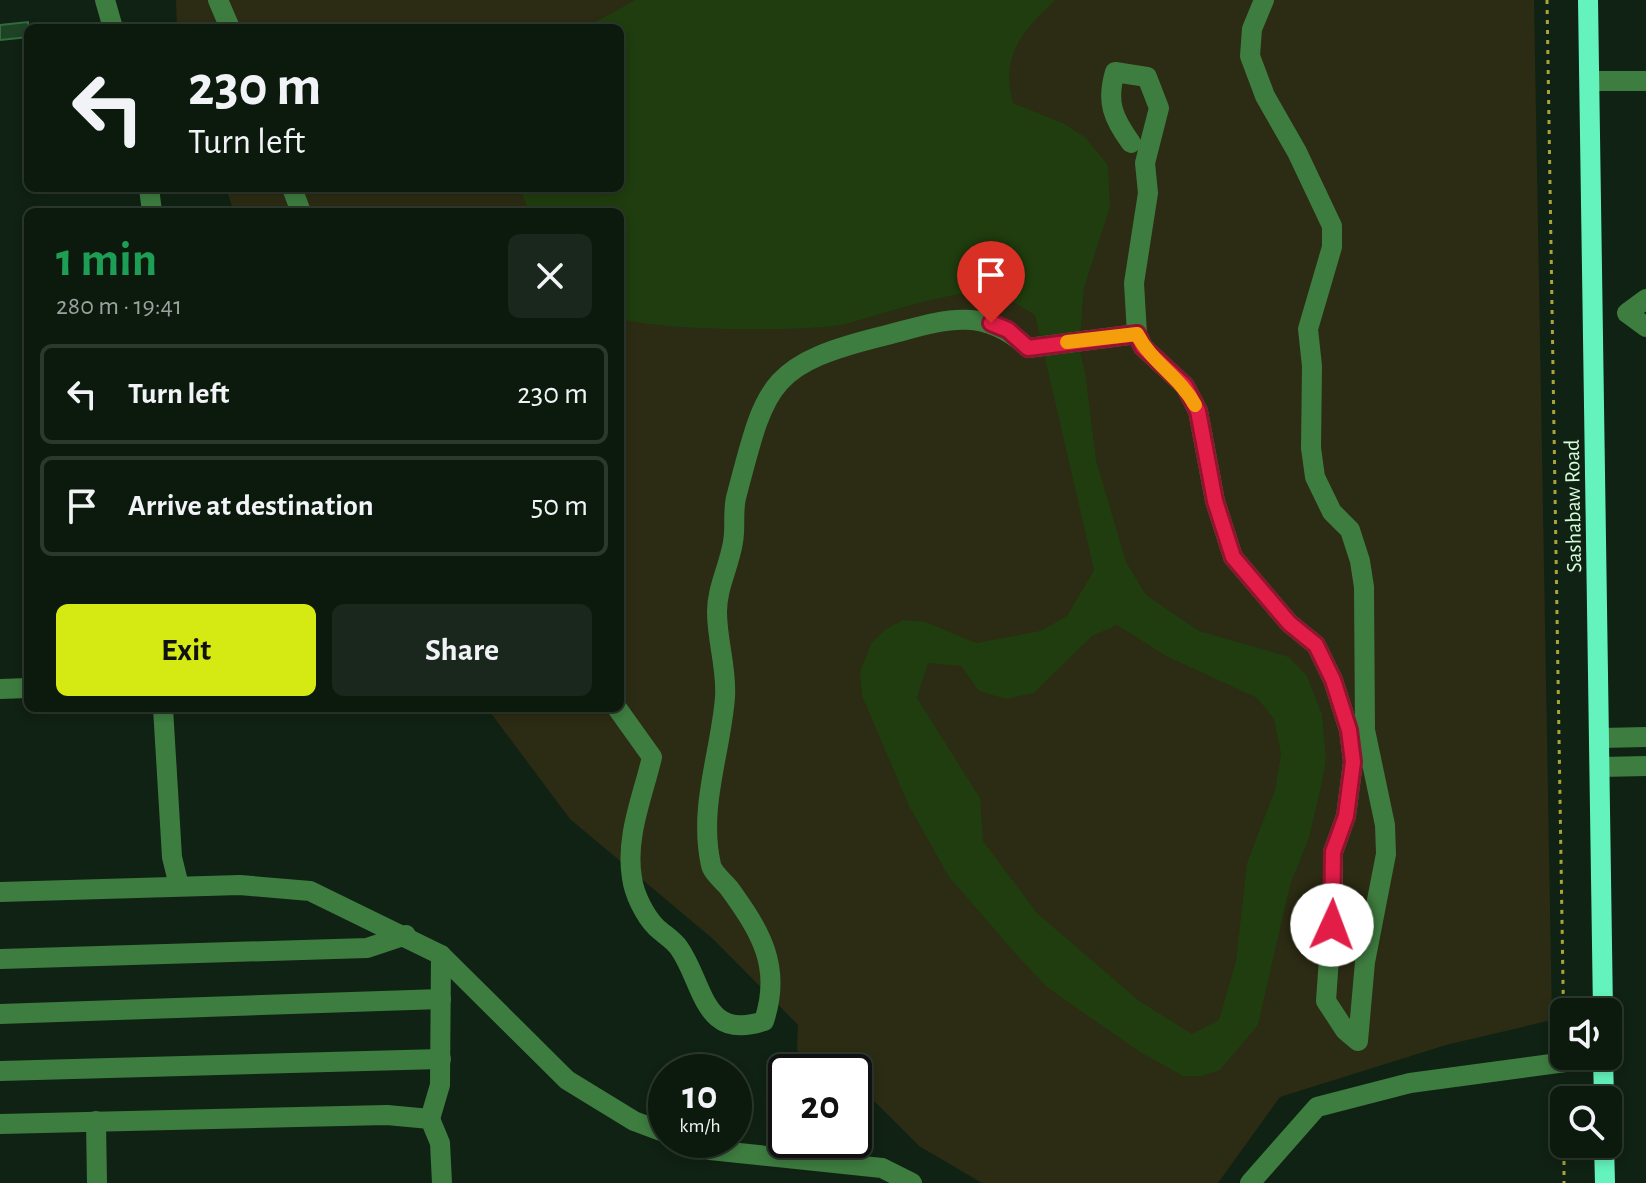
<!DOCTYPE html>
<html lang="en">
<head>
<meta charset="utf-8">
<style>
  body { margin:0; font-family:"Alegreya Sans",sans-serif; background:#1a271c; color:#f1f3f6; height:100vh; display:flex; flex-direction:column; font-size:30px; white-space:nowrap }
  * { box-sizing:border-box; margin:0 }
  p { font-size:26px; color:#9aa19e }
  .icon { flex:none; width:44px; height:44px; fill:none; stroke:currentColor; stroke-width:2; stroke-linecap:round; stroke-linejoin:round }
  .map { position:relative; flex:1; overflow:hidden }
  .drawer { position:absolute; left:24px; top:208px; width:600px; height:504px; display:flex; flex-direction:column; background:#0c1a0e; border-radius:12px; box-shadow:0 4px 12px #0003,0 0 0 2px #2c382e }
  .drawer>* { flex:none }
  .hud { position:absolute; left:24px; top:24px; width:600px; height:168px; border-radius:12px; box-shadow:0 4px 12px #0003,0 0 0 2px #2c382e; background:#0c1a0e; color:#f1f3f6; overflow:hidden }
  .fabs { position:absolute; left:1550px; top:998px; display:grid; gap:16px }
  .fabs a { display:grid; place-items:center; width:72px; height:72px; border-radius:12px; background:#0c1a0e; box-shadow:0 4px 12px #0003,0 0 0 2px #2c382e; font-size:40px }
  .speed { position:absolute; left:648px; top:1054px; display:flex; gap:16px; font-size:40px; font-weight:700; text-align:center }
  .speed>* { display:grid; place-content:center; width:104px; height:104px; border-radius:50%; background:#0c1a0e; box-shadow:0 4px 12px #0003,0 0 0 2px #2c382e; line-height:1 }
  .speed small { font-size:20px; font-weight:400 }
  .speed .limit { border:4px solid #111; border-radius:12px; background:#fff; color:#111 }
  .pin { position:absolute; display:grid; place-items:center; width:68px; height:68px; color:#fff; margin:-82px -34px; border-radius:50% 50% 50% 0; rotate:-45deg; box-shadow:0 0 8px #0007 }
  .pin .icon { rotate:45deg }
  .me { position:absolute; width:88px; margin:-44px; rotate:2deg; stroke-linejoin:round; filter:drop-shadow(0 0 6px #0008) }
  .turn { display:flex; align-items:center; gap:28px; height:168px; padding:0 32px; font-size:36px }
  .turn .icon { width:104px; height:104px; stroke-width:2.5 }
  .turn b { display:block; font-size:56px; line-height:68px }
  .round { display:grid; place-items:center; flex:none; width:84px; height:84px; border-radius:12px; background:#1a271c }
  .headline { display:flex; align-items:center; justify-content:space-between; height:136px; padding:0 32px }
  h1 { font-size:48px; font-weight:700; line-height:60px; color:#1e9e55 }
  .primary-button { display:flex; gap:16px; margin-top:auto; padding:16px 32px }
  .primary-button a { flex:1; height:92px; border-radius:12px; background:#d5ea12; color:#111; font-size:32px; font-weight:700; line-height:92px; text-align:center }
  .primary-button a+a { background:#1a271c; color:#f1f3f6 }
  ul { padding:0; list-style:none }
  li { display:flex; align-items:center; gap:24px; height:100px; margin:0 16px 12px; padding:0 16px; border:4px solid #2c382e; border-radius:12px }
  li div { flex:1 }
  li b { display:block; font-size:30px }
  li em { font-style:normal }
  .map>svg:first-child { display:block }
  .green { fill:#2c2b13 }
  .water { fill:#1f3d0e; fill-rule:evenodd }
  .building { fill:#1d4224; stroke:#316c3c; stroke-width:2 }
  .lines { fill:none; stroke-linecap:round; stroke-linejoin:round }
  .path { stroke:#aca438; stroke-width:3; stroke-dasharray:4 6; stroke-linecap:butt }
  .minor { stroke:#3e7d40; stroke-width:20 }
  .major { stroke:#64f3bd; stroke-width:20 }
  .route-casing { stroke:#92132f; stroke-width:20 }
  .route { stroke:#e11d48; stroke-width:14 }
  .slow { stroke:#f59e0b; stroke-width:14 }
  .labels { text-anchor:middle; dominant-baseline:central; stroke-width:8; stroke-linejoin:round; paint-order:stroke }
  .street-label { font-size:22px; fill:#d4fcd8; stroke:#102213 }
</style>
</head>
<body>
<div class="map">
<svg width="1646" height="1183" viewBox="0 0 1646 1183">
  <rect width="100%" height="100%" fill="#102213"/>
  <polygon class="green" points="176,0 1534,0 1552,1020 1446,1045 1280,1097 1218,1183 982,1183 919,1146 854,1081 854,1072 807,1072 797,1049 798,1025 713,939 570,819 487,708 620,708 620,212 234,212 226,188 620,188 620,28 177,28"/>
  <path class="water" d="M635 0H1055C1022 33 1000 54 1013 103L1063 123 1085 137 1108 165 1110 207 1084 288 1079 349 1085 372 1096 460 1126 562 1146 595 1199 631 1289 657 1307 676 1322 714 1326 759 1322 782 1309 838 1290 885 1258 1025 1220 1070 1201 1076H1183L1140 1052 1048 988 1022 961 949 877 909 806 862 696 860 672 871 644 887 628 904 620 926 622 976 643 1040 631 1067 616 1094 570 1035 315C1022 308 1006 295 992 292 970 286 875 315 850 323 815 333 654 331 620 318V212H529L520 188H620V28H585ZM1117 625 1166 656 1257 698 1274 719 1281 754 1275 790 1247 863 1236 961 1219 1020 1192 1034 1138 1000 1037 913 983 841 980 798 917 698 928 663 961 666 979 691 1006 699 1034 693 1092 636Z"/>
  <polygon class="building" points="28,22 28,37 0,40 0,25"/>
  <g class="lines">
    <g class="path">
      <polyline points="1547,0 1564,1044"/>
      <polyline points="1564,1100 1564,1080"/>
      <polyline points="1564,1101 1564,1183"/>
    </g>
    <g class="minor">
      <polyline points="105,0 113,28"/>
      <polyline points="218,0 230,28"/>
      <polyline points="1590,81 1646,81"/>
      <path d="M1131 143C1113 118 1106 102 1115 72L1147 77 1159 108 1145 163 1148 193 1134 283 1137 334 1143 347 1185 386 1198 411 1215 501 1233 557 1289 623 1316 645 1333 680 1349 730 1353 762 1346 816 1333 852V900L1326 1001 1345 1030 1358 1041 1365 962 1386 854 1385 825 1365 730 1364 587 1360 561 1350 530 1332 512 1315 477 1311 448 1312 366 1308 329 1332 247V226L1297 152 1265 96 1250 56 1252 29 1264 0"/>
      <polyline points="149,188 152,212"/>
      <polyline points="292,188 301,212"/>
      <polyline points="1646,299 1627,313 1646,327"/>
      <polyline points="0,689 28,688"/>
      <polyline points="163,708 172,857 179,886"/>
      <path d="M617 708 652 757C643 796 625 837 632 878 634 894 645 916 656 927 663 934 674 940 679 948 704 983 702 1042 764 1021 782 967 761 932 729 888 723 881 713 873 711 865 698 807 721 752 725 697 727 668 717 641 717 612 717 587 729 567 733 542 736 526 732 509 737 494 766 383 768 364 887 335 941 321 982 304 1028 348L1137 334"/>
      <polyline points="1601,738 1646,737"/>
      <polyline points="1601,767 1646,766"/>
      <polyline points="0,892 240,885 310,891 441,955 567,1080 634,1121 666,1133"/>
      <polyline points="0,959 367,948 406,935"/>
      <polyline points="0,1014 441,999"/>
      <polyline points="0,1071 441,1059"/>
      <polyline points="430,1119 440,1085 441,955"/>
      <polyline points="96,1121 97,1183"/>
      <polyline points="0,1124 387,1115 430,1119 440,1143 442,1183"/>
      <polyline points="684,1140 710,1150 882,1168 912,1183"/>
      <polyline points="1250,1183 1317,1107 1410,1083 1603,1057"/>
    </g>
    <g class="major">
      <polyline points="1588,0 1603,1012"/>
      <polyline points="1603,1056 1604,1100"/>
      <polyline points="1604,1144 1605,1183"/>
    </g>
  </g>
  <g class="lines">
    <g class="route-casing">
      <polyline id="route" points="991,323 1008,330 1028,348 1137,334 1143,347 1185,386 1198,411 1215,501 1233,557 1289,623 1316,645 1333,680 1349,730 1353,762 1346,816 1333,852 1332,925"/>
    </g>
    <use href="#route" class="route"/>
    <path class="slow" d="M1067 342 1137 334C1151 362 1180 377 1195 405"/>
  </g>
  <g class="labels">
    <g class="street-label">
      <text transform="translate(1573 506) rotate(-91)">Sashabaw Road</text>
    </g>
  </g>
</svg>
<div class="fabs">
<a><svg class="icon" aria-label="sound" viewBox="0 0 24 24"><path d="M4 9h4l5-4v14l-5-4H4zM17 9q2 3 0 6"/></svg></a>
<a><svg class="icon" aria-label="search" viewBox="0 0 24 24"><circle cx="10" cy="10" r="6"/><path d="M15 15l6 6"/></svg></a>
</div>
<div class="speed"><div>10<small>km/h</small></div><div class="limit">20</div></div>
<div class="pin" style="left:991px;top:323px;background:#d93025"><svg class="icon" aria-label="arrive" viewBox="0 0 24 24"><path d="M6 21V4h12l-3 4 3 4H6"/></svg></div>
<svg class="me" style="left:1332px;top:925px" viewBox="-20 -20 40 40"><circle r="19" fill="#fff"/><path d="M0-13L10 11 0 6-10 11z" fill="#e11d48"/></svg>
<div class="hud">
<div class="turn"><svg class="icon" aria-label="left" viewBox="0 0 24 24"><path d="M17 20v-9H6M10 6l-5 5 5 5"/></svg><div><b>230 m</b>Turn left</div></div>
</div>
<section class="drawer">
<div class="headline"><div><h1>1 min</h1><p>280 m · 19:41</p></div><a class="round"><svg class="icon" aria-label="close" viewBox="0 0 24 24"><path d="M6 6l12 12M18 6L6 18"/></svg></a></div>
<ul>
<li><svg class="icon" aria-label="left" viewBox="0 0 24 24"><path d="M17 20v-9H6M10 6l-5 5 5 5"/></svg><div><b>Turn left</b></div><em>230 m</em></li>
<li><svg class="icon" aria-label="arrive" viewBox="0 0 24 24"><path d="M6 21V4h12l-3 4 3 4H6"/></svg><div><b>Arrive at destination</b></div><em>50 m</em></li>
</ul>
<div class="primary-button"><a>Exit</a><a>Share</a></div>
</section>
</div>
</body>
</html>
